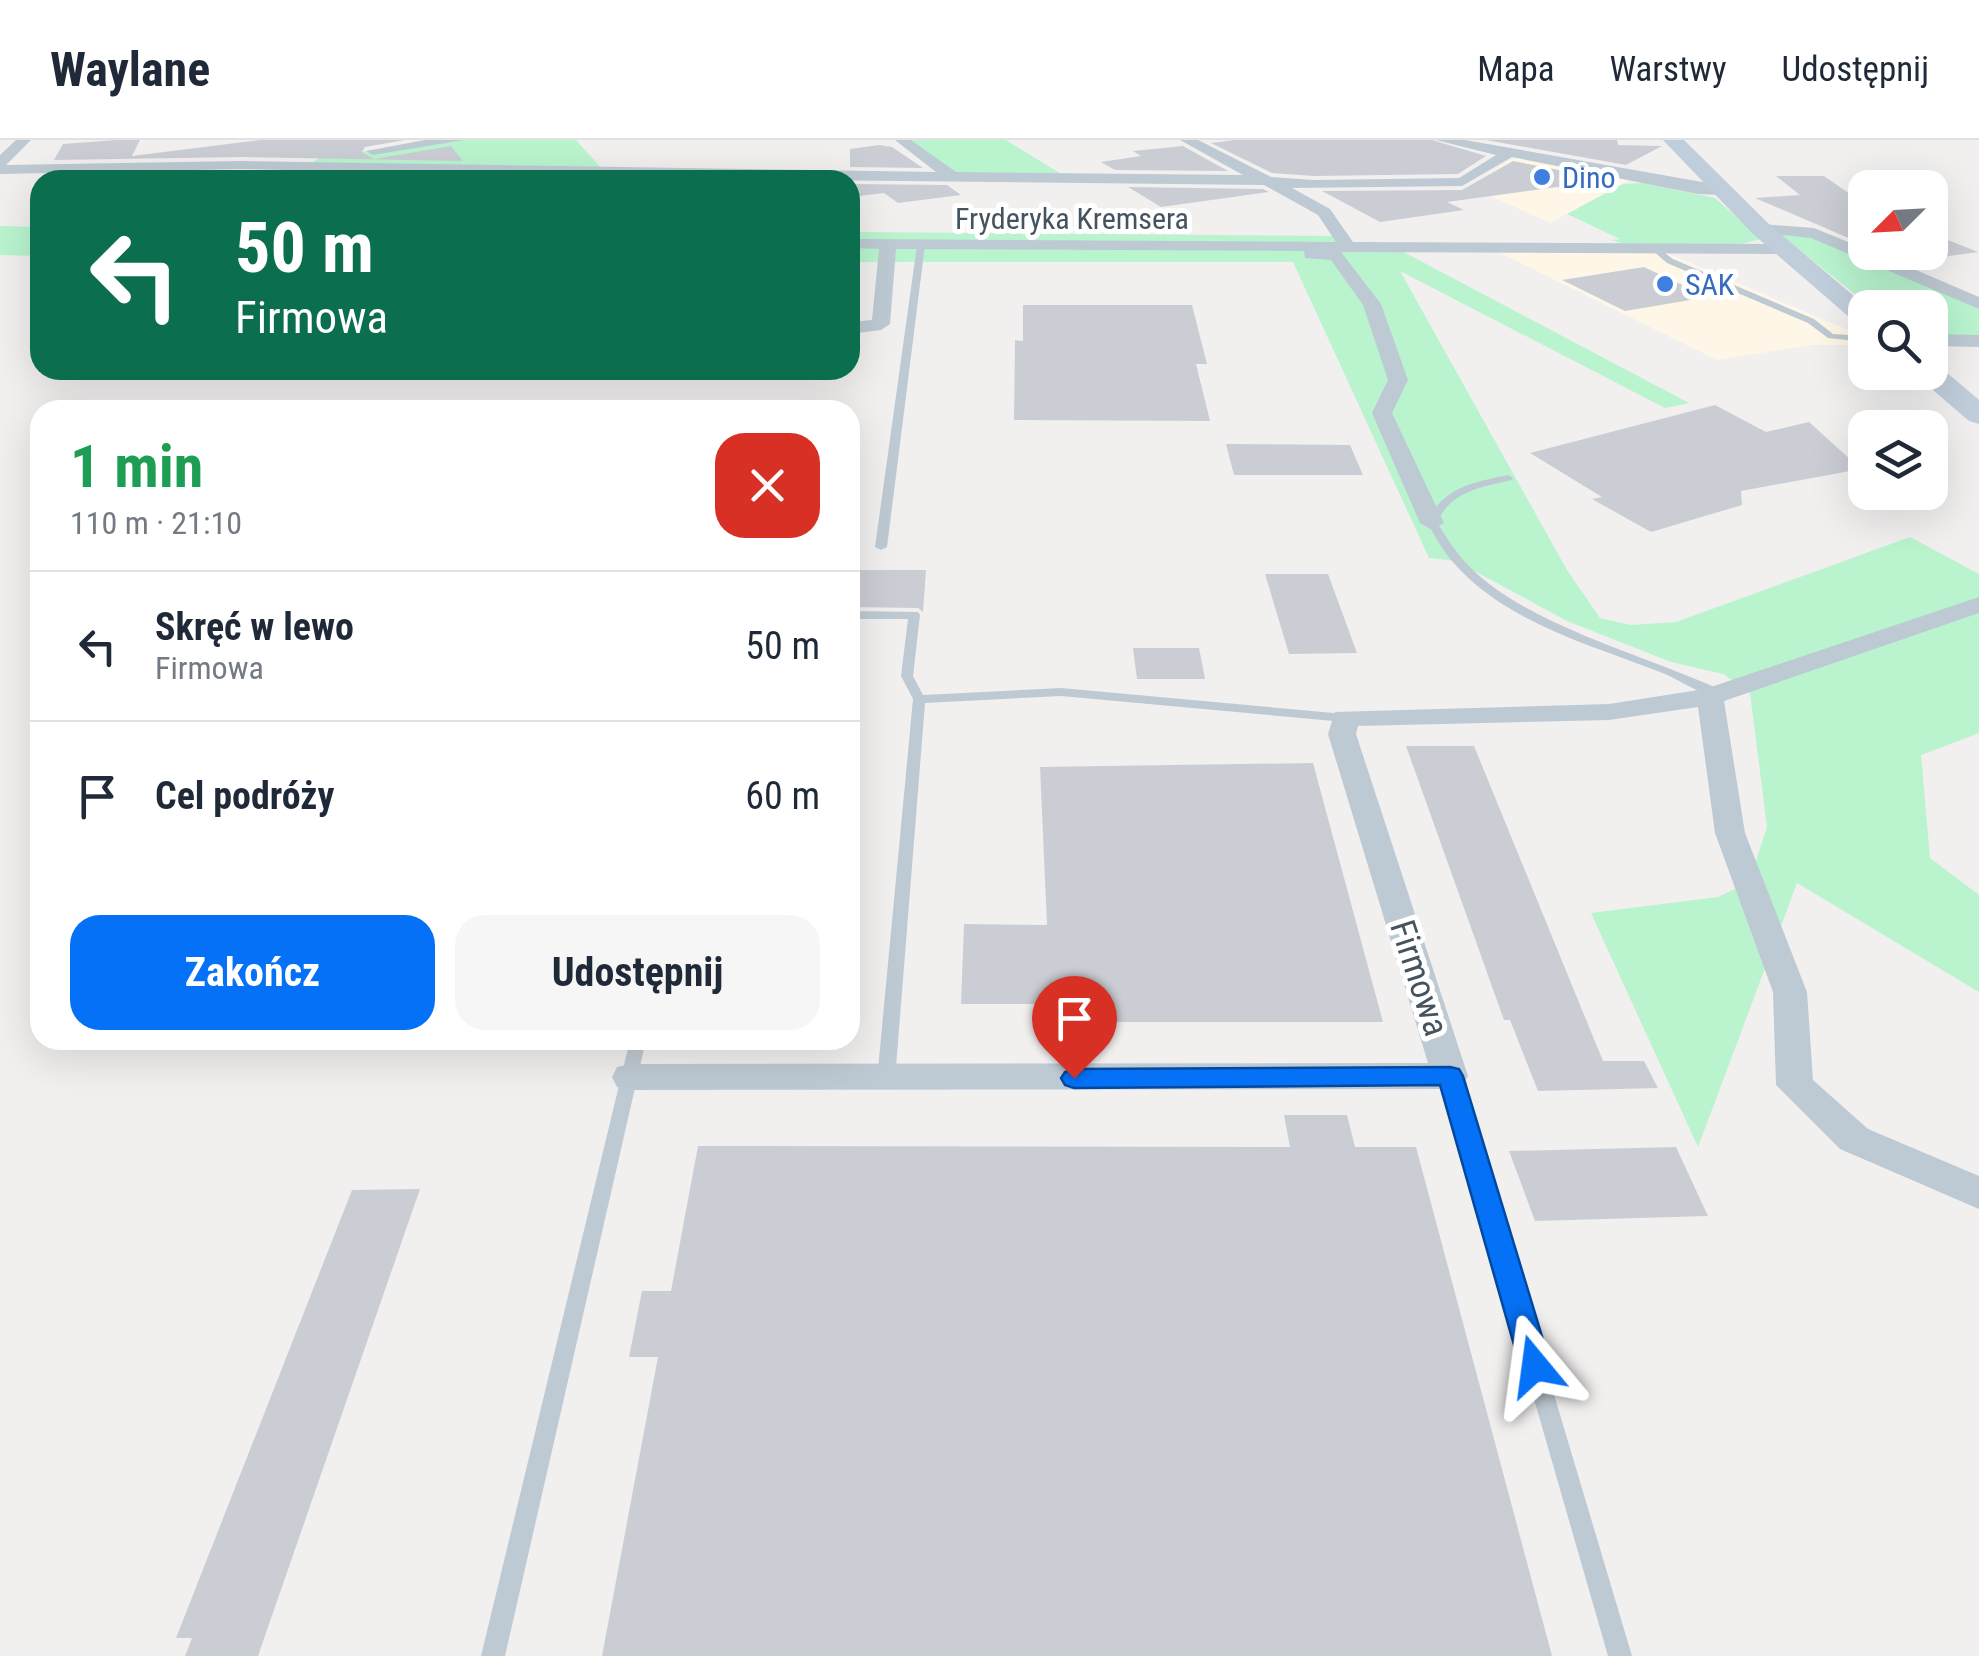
<!DOCTYPE html>
<html lang="pl">
<head>
<meta charset="utf-8">
<style>
  body { margin:0; font-family:"Roboto Condensed",sans-serif; background:#f6f6f7; color:#1f2937; height:100vh; display:flex; flex-direction:column; font-size:38px; white-space:nowrap }
  * { box-sizing:border-box; margin:0 }
  p { font-size:32px; color:#747a83 }
  .icon { flex:none; width:55px; height:55px; fill:none; stroke:currentColor; stroke-width:2; stroke-linecap:round; stroke-linejoin:round }
  .map { position:relative; flex:1; overflow:hidden }
  .drawer { position:absolute; left:30px; top:260px; width:830px; height:650px; display:flex; flex-direction:column; background:#fff; border-radius:30px; box-shadow:0 10px 40px #0002 }
  .drawer>* { flex:none }
  .top-card { position:absolute; left:30px; top:30px; width:830px; height:210px; border-radius:30px; box-shadow:0 10px 40px #0002; background:#0b6e4f; color:#fff; overflow:hidden }
  .needle { width:65px; rotate:246deg }
  .fabs { position:absolute; left:1848px; top:30px; display:grid; gap:20px }
  .fabs a { display:grid; place-items:center; width:100px; height:100px; border-radius:20px; background:#fff; box-shadow:0 10px 40px #0002; font-size:50px }
  .pin { position:absolute; display:grid; place-items:center; width:85px; height:85px; color:#fff; margin:-102px -42px; border-radius:50% 50% 50% 0; rotate:-45deg; box-shadow:0 0 10px #0007 }
  .pin .icon { rotate:45deg }
  .me { position:absolute; width:110px; margin:-55px; rotate:344deg; stroke-linejoin:round; filter:drop-shadow(0 0 8px #0008) }
  .turn { display:flex; align-items:center; gap:35px; height:210px; padding:0 40px; font-size:45px }
  .turn .icon { width:130px; height:130px; stroke-width:2.5 }
  .turn b { display:block; font-size:70px; line-height:85px }
  .round { display:grid; place-items:center; flex:none; width:105px; height:105px; border-radius:30px; background:#f6f6f7 }
  .headline { display:flex; align-items:center; justify-content:space-between; height:170px; padding:0 40px }
  h1 { font-size:60px; font-weight:700; line-height:75px; color:#1e9e55 }
  .primary-button { display:flex; gap:20px; margin-top:auto; padding:20px 40px }
  .primary-button a { flex:1; height:115px; border-radius:30px; background:#0571f6; color:#fff; font-size:40px; font-weight:700; line-height:115px; text-align:center }
  .primary-button a+a { background:#f6f6f7; color:#1f2937 }
  ul { padding:0; list-style:none }
  li { display:flex; align-items:center; gap:30px; height:150px; padding:0 40px; border-top:2px solid #e0e1e3 }
  li div { flex:1 }
  li b { display:block; font-size:38px }
  li em { font-style:normal }
  header { display:flex; align-items:center; gap:60px; box-sizing:border-box; height:140px; padding:0 50px; background:#fff; border-bottom:2px solid #e0e1e3 }
  header strong { font-size:48px }
  nav { display:flex; gap:55px; margin-inline-start:auto; font-size:35px }
  .map>svg:first-child { display:block }
  .commercial { fill:#fef7e7 }
  .green { fill:#b9f4cf }
  .building { fill:#caced4 }
  .lines { fill:none; stroke-linecap:round; stroke-linejoin:round }
  .service { fill:#becad3; fill-rule:evenodd }
  .minor { fill:#becad3; fill-rule:evenodd }
  .secondary { fill:#c0cdda; fill-rule:evenodd }
  .route { fill:#0571f6; stroke:#0349a0; stroke-width:2.5 }
  .shop-dot { fill:#3f7fe0; stroke:#fff; stroke-width:4 }
  .labels { text-anchor:middle; dominant-baseline:central; stroke-width:10; stroke-linejoin:round; paint-order:stroke }
  .far-shop-label { font-size:30px; fill:#366cbe; stroke:#fff; text-anchor:start }
  .far-street-label { font-size:30px; fill:#45535f; stroke:#fff }
  .street-label { font-size:35px; fill:#45535f; stroke:#fff }
</style>
</head>
<body>
<header>
<strong>Waylane</strong>
<nav><a>Mapa</a><a>Warstwy</a><a>Udostępnij</a></nav>
</header>
<div class="map">
<svg width="1979" height="1516" viewBox="0 0 1979 1516">
  <rect width="100%" height="100%" fill="#f2efef"/>
  <g class="commercial">
    <polygon points="1527,18 1631,39 1550,83 1471,47 1511,19"/>
    <polygon points="1488,107 1655,108 1865,197 1865,205 1811,205 1717,220"/>
  </g>
  <g class="green">
    <polygon points="457,0 576,0 602,29 306,26 321,17"/>
    <polygon points="902,0 1006,0 1066,37 952,36"/>
    <polygon points="1644,43 1715,58 1761,99 1737,105 1628,105 1611,100 1620,99 1567,74 1623,44"/>
    <polygon points="0,86 40,87 40,116 0,115"/>
    <polygon points="1797,90 1979,164 1979,199 1930,197 1930,168 1871,167 1777,92"/>
    <polygon points="850,92 1341,96 1348,107 1394,107 1689,263 1665,268 1400,131 1567,430 1600,478 1631,485 1676,482 1910,397 1979,434 1979,593 1921,615 1930,718 1979,755 1979,852 1797,743 1698,1007 1591,773 1718,757 1749,742 1767,687 1750,553 1723,534 1671,522 1567,481 1456,421 1429,418 1293,122 850,122"/>
  </g>
  <g class="building">
    <polygon points="116,0 140,0 132,16 261,0 405,0 365,7 362,12 374,19 451,6 463,21 242,17 54,20 63,4"/>
    <polygon points="1235,0 1432,0 1486,16 1458,34 1314,36 1272,33 1211,3"/>
    <polygon points="1486,0 1617,0 1618,5 1662,6 1626,25"/>
    <polygon points="879,5 892,7 923,28 850,27 850,9"/>
    <polygon points="1183,6 1228,31 1115,30 1101,22 1141,16 1133,11"/>
    <polygon points="1513,21 1600,38 1576,51 1557,47 1447,62 1464,70 1380,82 1322,51 1462,50"/>
    <polygon points="242,33 476,38 478,40 48,40 49,37"/>
    <polygon points="1776,36 1824,36 1847,52 1865,51 1865,105 1755,58 1800,55"/>
    <polygon points="850,44 947,45 961,55 898,63 884,53 850,57"/>
    <polygon points="1128,47 1263,49 1269,52 1161,67"/>
    <polygon points="1930,93 1978,112 1906,122 1885,112 1930,112"/>
    <polygon points="1644,127 1708,157 1625,171 1562,140"/>
    <polygon points="1023,165 1192,165 1207,224 1196,224 1210,281 1014,280 1015,200 1023,201"/>
    <polygon points="1715,265 1766,292 1809,282 1861,329 1741,351 1742,365 1651,392 1592,359 1602,357 1530,313"/>
    <polygon points="1226,304 1350,305 1363,335 1234,335"/>
    <polygon points="850,430 926,430 923,472 918,468 850,467"/>
    <polygon points="1265,434 1328,434 1357,513 1289,514"/>
    <polygon points="1133,508 1199,508 1205,539 1137,539"/>
    <polygon points="1406,606 1474,606 1603,921 1644,921 1658,948 1538,951 1510,880 1504,880"/>
    <polygon points="1313,623 1383,882 1051,882 1050,864 961,864 964,784 1047,785 1040,627"/>
    <polygon points="1284,975 1347,975 1355,1007 1416,1007 1552,1516 602,1516 658,1217 629,1217 642,1151 671,1151 698,1006 1290,1007"/>
    <polygon points="1676,1007 1708,1076 1535,1081 1509,1011"/>
    <polygon points="420,1049 258,1516 185,1516 192,1498 176,1498 352,1050"/>
  </g>
  <g class="lines">
    <g class="service">
      <polygon points="921,103 925,105 887,407 881,410 875,407 917,105"/>
      <polygon points="1655,106 1673,119 1814,179 1833,194 1865,196 1865,202 1828,198 1808,183 1667,123 1652,110"/>
      <path d="M1508 335 1513 338 1512 340C1482 347 1450 351 1437 383 1444 393 1451 405 1459 415 1514 483 1644 514 1723 551V557C1704 558 1679 539 1660 532 1589 504 1504 482 1452 421 1442 410 1435 395 1427 383 1441 348 1474 342 1508 335Z"/>
      <polygon points="850,471 918,472 920,475 913,536 923,555 1061,548 1345,574 1351,578 1345,582 1061,556 925,563 895,940 892,944 880,944 877,940 913,559 901,536 908,479 850,479"/>
      <polygon points="630,900 646,900 505,1516 481,1516"/>
      <polygon points="1450,930 1456,932 1459,936 1632,1516 1608,1516 1441,936 1444,932"/>
    </g>
    <g class="minor">
      <polygon points="16,0 31,0 6,25 242,21 936,32 895,0 911,0 956,32 1243,35 1180,0 1198,0 1271,37 1314,40 1459,38 1496,15 1436,0 1465,0 1719,45 1727,50 1719,55 1698,54 1512,17 1462,46 1292,48 1330,69 1353,102 1784,104 1792,109 1784,114 1341,112 1381,164 1408,240 1392,273 1444,383 1432,390 1420,383 1372,273 1388,240 1363,165 1331,120 1305,118 1304,111 896,109 890,184 881,190 850,194 850,182 872,180 879,109 854,108 852,104 860,99 1336,102 1318,75 1264,45 622,38 242,29 0,34 0,15"/>
      <polygon points="425,0 464,0 373,15 366,11"/>
      <polygon points="1761,84 1814,88 1865,109 1865,112 1874,112 1979,157 1979,169 1811,98 1755,92 1755,86"/>
      <polygon points="1930,194 1979,195 1979,207 1930,206"/>
      <polygon points="1979,457 1979,473 1724,561 1745,693 1807,852 1813,940 1868,989 1979,1036 1979,1069 1840,1009 1776,945 1773,852 1715,693 1698,567 1609,580 1358,586 1356,594 1468,936 1463,945 1450,949 630,950 617,947 612,937 617,927 630,924 1428,923 1328,594 1335,572 1609,564 1705,549"/>
    </g>
    <g class="secondary">
      <polygon points="1663,0 1684,0 1769,84 1868,168 1865,186 1856,183 1753,94"/>
      <polygon points="1930,224 1939,226 1979,260 1979,284 1969,281 1919,238 1916,232 1930,232"/>
    </g>
  </g>
  <polygon class="route" points="1450,927 1459,929 1463,936 1551,1226 1546,1235 1535,1239 1524,1235 1520,1226 1440,945 1074,948 1065,945 1061,938 1065,932 1074,929"/>
  <g class="shop-dot">
    <circle cx="1542" cy="37" r="10"/>
    <circle cx="1665" cy="144" r="10"/>
  </g>
  <g class="labels">
    <g class="far-shop-label">
      <text x="1562" y="37">Dino</text>
      <text x="1685" y="144">SAK</text>
    </g>
    <g class="far-street-label">
      <text x="1072" y="78">Fryderyka Kremsera</text>
    </g>
    <g class="street-label">
      <text transform="translate(1419 838) rotate(72)">Firmowa</text>
    </g>
  </g>
</svg>
<div class="fabs">
<a><svg class="needle" viewBox="-14 -14 28 28"><path d="M0-13l5 13h-10z" fill="#e53935"/><path d="M0 13l5-13h-10z" fill="#747a83"/></svg></a>
<a><svg class="icon" aria-label="search" viewBox="0 0 24 24"><circle cx="10" cy="10" r="6"/><path d="M15 15l6 6"/></svg></a>
<a><svg class="icon" aria-label="layers" viewBox="0 0 24 24"><path d="M12 4l9 5-9 5-9-5zM3 14l9 5 9-5"/></svg></a>
</div>
<div class="pin" style="left:1074px;top:938px;background:#d93025"><svg class="icon" aria-label="arrive" viewBox="0 0 24 24"><path d="M6 21V4h12l-3 4 3 4H6"/></svg></div>
<svg class="me" style="left:1535px;top:1226px" viewBox="-20 -20 40 40"><path d="M0-17L14 15 0 8-14 15z" fill="#0571f6" stroke="#fff" stroke-width="4"/></svg>
<div class="top-card">
<div class="turn"><svg class="icon" aria-label="left" viewBox="0 0 24 24"><path d="M17 20v-9H6M10 6l-5 5 5 5"/></svg><div><b>50 m</b>Firmowa</div></div>
</div>
<section class="drawer">
<div class="headline"><div><h1>1 min</h1><p>110 m · 21:10</p></div><a class="round" style="background:#d93025;color:#fff"><svg class="icon" aria-label="close" viewBox="0 0 24 24"><path d="M6 6l12 12M18 6L6 18"/></svg></a></div>
<ul>
<li><svg class="icon" aria-label="left" viewBox="0 0 24 24"><path d="M17 20v-9H6M10 6l-5 5 5 5"/></svg><div><b>Skręć w lewo</b><p>Firmowa</p></div><em>50 m</em></li>
<li><svg class="icon" aria-label="arrive" viewBox="0 0 24 24"><path d="M6 21V4h12l-3 4 3 4H6"/></svg><div><b>Cel podróży</b></div><em>60 m</em></li>
</ul>
<div class="primary-button"><a>Zakończ</a><a>Udostępnij</a></div>
</section>
</div>
</body>
</html>
